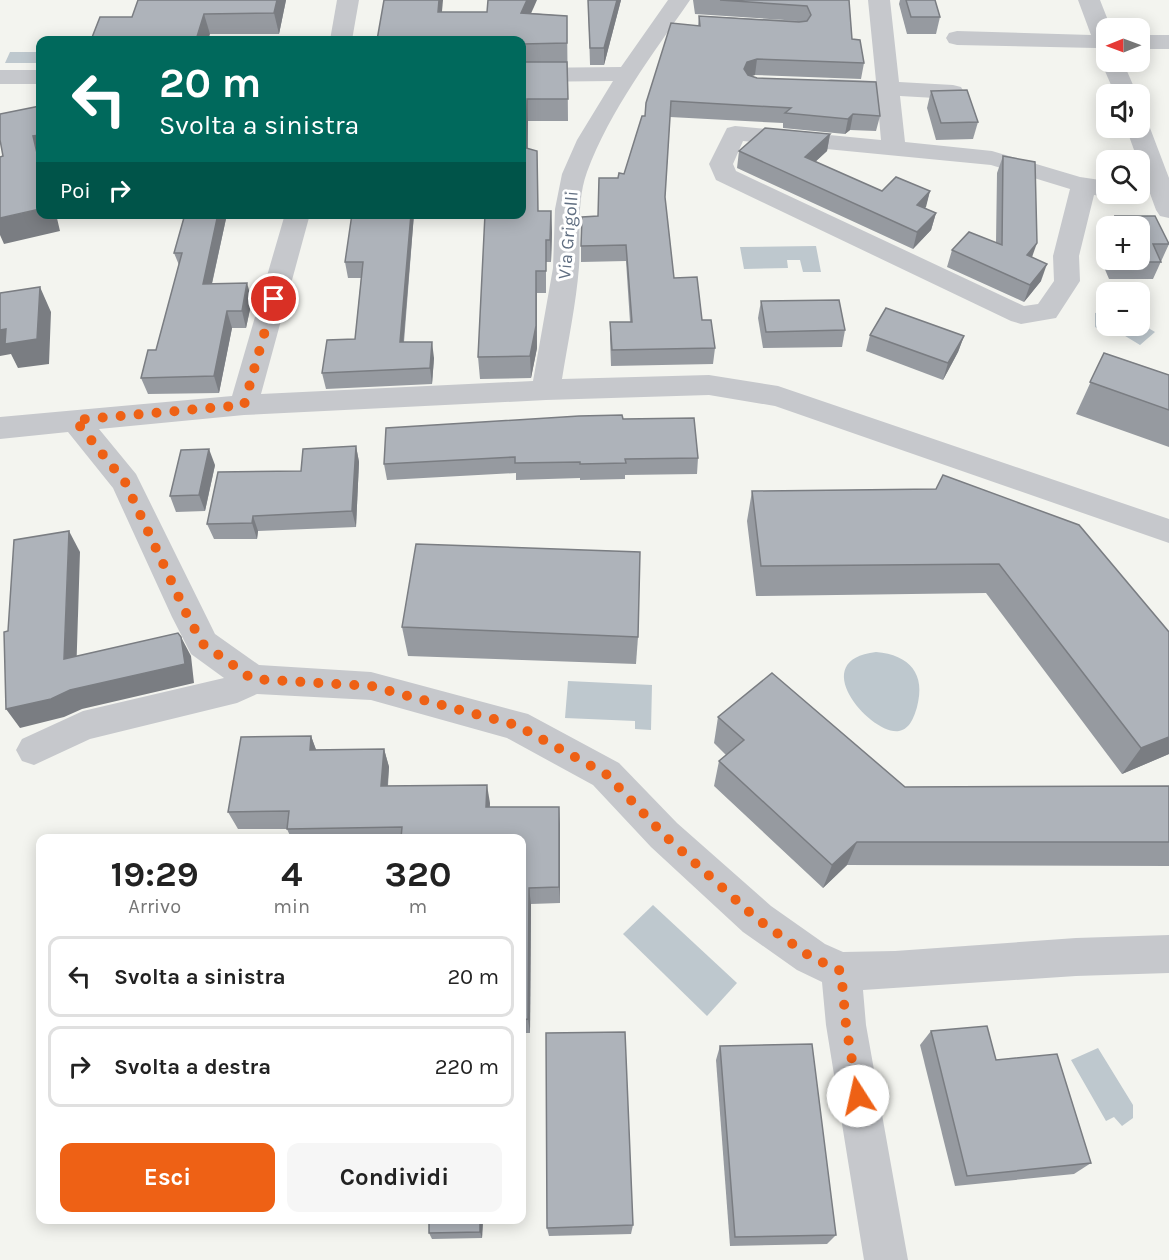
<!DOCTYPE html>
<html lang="it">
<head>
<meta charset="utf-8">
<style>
  body { margin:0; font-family:Karla,sans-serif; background:#f6f6f6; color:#222; height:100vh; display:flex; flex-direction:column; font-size:22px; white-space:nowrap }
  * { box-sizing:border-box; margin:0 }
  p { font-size:20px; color:#767676 }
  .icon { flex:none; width:33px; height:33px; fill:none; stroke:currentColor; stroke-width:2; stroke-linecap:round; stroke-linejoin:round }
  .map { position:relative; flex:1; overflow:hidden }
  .sheet { position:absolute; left:36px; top:834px; width:490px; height:390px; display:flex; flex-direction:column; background:#fff; border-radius:12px; box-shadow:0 3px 15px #0003 }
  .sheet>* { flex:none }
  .top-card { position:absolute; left:36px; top:36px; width:490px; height:183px; border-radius:12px; box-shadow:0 3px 15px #0003; background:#00695c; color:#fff; overflow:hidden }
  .needle { width:39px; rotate:269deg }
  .controls { position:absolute; left:1096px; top:18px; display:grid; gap:12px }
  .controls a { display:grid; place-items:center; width:54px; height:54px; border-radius:12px; background:#fff; box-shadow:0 3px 15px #0003; font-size:30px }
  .pin { position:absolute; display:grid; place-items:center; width:51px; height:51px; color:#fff; margin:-26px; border:3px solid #fff; border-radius:50%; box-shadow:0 2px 6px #0007 }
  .me { position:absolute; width:66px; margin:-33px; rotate:350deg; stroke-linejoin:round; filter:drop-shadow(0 0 4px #0008) }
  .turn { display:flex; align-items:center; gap:21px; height:126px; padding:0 24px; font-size:27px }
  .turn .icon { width:78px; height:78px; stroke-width:2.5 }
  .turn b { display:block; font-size:42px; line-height:51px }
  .then { display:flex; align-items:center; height:57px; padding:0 24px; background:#0003; gap:12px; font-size:22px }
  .eta { display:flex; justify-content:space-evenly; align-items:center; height:102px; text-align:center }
  .eta b { font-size:36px; font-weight:700; line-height:42px }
  .button { display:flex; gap:12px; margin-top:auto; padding:12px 24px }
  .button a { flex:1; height:69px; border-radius:12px; background:#ee6115; color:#fff; font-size:24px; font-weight:700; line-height:69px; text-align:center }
  .button a+a { background:#f6f6f6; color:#222 }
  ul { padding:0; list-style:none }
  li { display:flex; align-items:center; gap:18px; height:81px; margin:0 12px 9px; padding:0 12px; border:3px solid #e0e0e0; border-radius:12px }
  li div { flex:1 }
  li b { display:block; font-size:22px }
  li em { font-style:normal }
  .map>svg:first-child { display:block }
  .water { fill:#bec8ce }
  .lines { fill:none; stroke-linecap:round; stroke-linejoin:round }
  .minor { fill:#c6c8cc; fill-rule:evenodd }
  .wall { fill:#969aa0 }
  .shaded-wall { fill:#7a7d82 }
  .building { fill:#aeb3ba; stroke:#7a7d82; stroke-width:1.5 }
  .route { stroke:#ee6115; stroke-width:10; stroke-dasharray:0 18 }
  .labels { text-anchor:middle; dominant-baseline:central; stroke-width:6; stroke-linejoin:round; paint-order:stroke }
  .far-street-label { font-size:18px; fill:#616f82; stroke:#fff }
</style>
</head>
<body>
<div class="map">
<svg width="1169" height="1260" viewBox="0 0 1169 1260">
  <rect width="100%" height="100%" fill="#f3f4ef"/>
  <g class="water">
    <polygon points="10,52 40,52 40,63 5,63"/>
    <polygon points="816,246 821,272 803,272 800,260 787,260 788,268 744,269 740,247"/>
    <polygon points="1107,311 1107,326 1140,326 1140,323 1155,332 1140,345 1117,331 1108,334 1095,327 1095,313"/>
    <path d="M876 652C910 655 926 674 917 707 914 717 910 729 899 731 872 736 804 660 876 652Z"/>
    <polygon points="568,681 652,685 651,730 635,729 635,721 565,718"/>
    <polygon points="653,905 737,983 707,1016 623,934"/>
    <polygon points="1098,1048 1133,1105 1133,1118 1122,1126 1114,1117 1106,1121 1071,1060"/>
  </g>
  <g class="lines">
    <g class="minor">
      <polygon points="337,0 359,0 352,40 330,40"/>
      <path d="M668 0H690C653 54 610 110 587 172 576 202 581 236 579 267 576 304 568 342 562 379L709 375 778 386 1169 519V543L775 406 709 395 546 400 244 415 99 429 136 474 215 634 259 665 371 672 528 714 619 763 677 823 771 906 825 944 843 952 895 951 1076 938 1169 935V973L1076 976 863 990 866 1025 908 1260H864L826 1025 822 982 797 970 743 932 651 847 593 785 507 738 371 700 257 694 237 703 90 739 34 765 22 761 16 750 22 739 83 711 224 678 191 654 172 617 113 488 68 432 0 439V417L232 396 285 214H310L261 394 533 381 553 268 555 209 562 174 577 140 613 81 522 82V68L621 67Z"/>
      <path d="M868 0H890L899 82 953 85 961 87 964 92 961 97 953 99 900 96 905 142 992 151 1080 177 1107 181V194H1116L1107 197 1094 195 1079 256 1080 281 1056 318 1021 324 1011 321 716 180 709 164 727 128 735 126 881 140 877 95 823 91 820 86 823 81 831 79 876 81ZM743 141 991 165 1070 189 1053 256 1054 281 1038 304 1024 306 736 171 733 164Z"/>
      <polygon points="1078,0 1100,0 1111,28 1107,28 1107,55 1099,53 1096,48 957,45 949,43 946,38 949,33 957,31 1091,35"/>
      <rect x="1140" y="35" width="29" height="14"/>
      <polygon points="1104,57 1107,57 1107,62 1123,62 1137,94 1115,94 1101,62"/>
      <rect x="0" y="70" width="40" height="14"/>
      <polygon points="1140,121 1146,123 1150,128 1169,178 1169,218 1160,216 1156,210 1126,128 1140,128"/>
    </g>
  </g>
  <g class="wall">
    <polygon points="286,0 279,34 210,34 132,17"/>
    <polygon points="588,0 621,0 604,65 590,65"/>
    <polygon points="693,0 849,0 852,39 864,63 861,79 755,75 751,76 880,116 876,131 850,130 845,134 783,128 783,123 670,117 665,197 674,278 702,320 715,348 713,364 611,366 610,338 610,322 630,322 626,261 581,262 581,246 618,178 624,174 645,116 698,26 699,16 800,21 695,14"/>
    <polygon points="900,0 935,0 940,17 936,34 907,34 899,4"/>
    <polygon points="442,12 531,13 567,16 568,121 528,121 528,148 538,173 538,211 551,211 552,233 551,262 546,262 546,293 537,293 537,348 531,378 480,379 478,357 522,214 522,40"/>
    <polygon points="931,91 978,122 973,139 936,140 927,108"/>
    <polygon points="830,134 827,151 815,162 882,191 930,191 925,208 936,213 931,230 913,249 737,168 739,151"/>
    <polygon points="1003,156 1032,257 1041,281 1024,302 947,267 952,250 996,243 997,173"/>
    <polygon points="185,214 227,214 212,284 252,300 246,328 232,328 219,393 148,394 141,378 156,350 179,265 174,253"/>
    <polygon points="414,214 404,342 434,358 432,384 326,389 322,373 355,339 361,278 348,278 345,262"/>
    <polygon points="1115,216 1155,216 1169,244 1153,279 1109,279 1098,253 1105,236 1107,236 1107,260 1140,260 1140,226 1110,226"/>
    <polygon points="761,301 845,330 842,347 763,348 758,318"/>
    <polygon points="870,335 964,336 958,352 943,380 866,351"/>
    <polygon points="1104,353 1169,375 1169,447 1076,414"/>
    <polygon points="623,419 698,458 697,474 625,475 625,479 580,480 580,478 516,480 516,473 387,480 384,464"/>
    <polygon points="356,446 359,462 356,527 258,531 257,539 214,539 207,524 301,471"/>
    <polygon points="215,465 205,511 176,512 170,496"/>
    <polygon points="936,489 1169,632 1169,754 1122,774 986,593 756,596 747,521 752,491"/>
    <polygon points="402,627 638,637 636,664 408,656"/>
    <polygon points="718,717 905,787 1169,786 1169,866 847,865 823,888 714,786 719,761 726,755 714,743"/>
    <polygon points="311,736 316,750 384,749 389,767 388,786 490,803 489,807 559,807 560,903 531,904 530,1033 522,1033 522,838 291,838 287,829 238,829 228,812"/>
    <polygon points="931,1031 996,1060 1091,1163 1074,1174 955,1186 920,1045"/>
    <polygon points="720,1046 836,1235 827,1244 730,1246 716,1060"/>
    <polygon points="483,1220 482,1238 432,1239 429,1233"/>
    <polygon points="633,1225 631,1234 549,1236 547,1228"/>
  </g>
  <g class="shaded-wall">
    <polygon points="277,0 286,0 279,34 274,13"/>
    <polygon points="439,0 443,0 440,34 438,12"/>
    <polygon points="527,0 537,0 522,34 521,13"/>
    <polygon points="617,0 621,0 604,65 604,48"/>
    <polygon points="204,14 210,34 208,40 196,40"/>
    <polygon points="757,59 755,75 745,78 744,69 747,62"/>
    <polygon points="527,99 528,121 527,170 526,148"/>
    <polygon points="853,114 850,130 845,134 848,119"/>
    <polygon points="830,134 827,151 802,174 805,157"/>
    <polygon points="40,135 40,166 33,136"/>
    <polygon points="930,191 926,207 912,222 917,205"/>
    <polygon points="40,209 40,214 56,214 60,231 4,244 0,235 0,218"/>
    <polygon points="551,211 552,233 551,262 550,240"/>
    <polygon points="936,213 931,230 913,249 917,232"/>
    <polygon points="218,214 227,214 208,301 203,284"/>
    <polygon points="411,214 414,214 402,358 400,342"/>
    <polygon points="1037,243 1031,260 1027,255"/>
    <polygon points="1047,264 1041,281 1024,302 1030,285"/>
    <polygon points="536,271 537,348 531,378 530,356"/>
    <polygon points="247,283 252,300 246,328 242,311"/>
    <polygon points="40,287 51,312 49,364 18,368 11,354 0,356 0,330 6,329"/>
    <polygon points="227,311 232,328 219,393 214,376"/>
    <polygon points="964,336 958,352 943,380 948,363"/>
    <polygon points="432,342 434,358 432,384 430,368"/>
    <polygon points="356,446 359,462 356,527 352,511"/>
    <polygon points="209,449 215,465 205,511 199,495"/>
    <polygon points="253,516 258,531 257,539 252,523"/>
    <polygon points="69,531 80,552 76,678 64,659"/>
    <polygon points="181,637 191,656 194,683 82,709 64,717 20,728 6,709"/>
    <polygon points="311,736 318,755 310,750"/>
    <polygon points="1169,737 1169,754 1122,774 1141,748"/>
    <polygon points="384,749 389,767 386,804 381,786"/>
    <polygon points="487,785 490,803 489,825 486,807"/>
    <polygon points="559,807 560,824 560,903 559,887"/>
    <polygon points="857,842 847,865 823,888 832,865"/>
    <polygon points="529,888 531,904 530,1033 528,1019"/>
    <polygon points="480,1220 483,1220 482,1238 480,1232"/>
  </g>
  <g class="building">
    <polygon points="138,0 277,0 274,13 204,14 196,40 91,40 100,17 132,17"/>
    <polygon points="384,0 439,0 438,12 487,12 488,0 527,0 521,13 567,16 567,43 522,44 522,40 377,40"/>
    <polygon points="588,0 617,0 604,48 590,48"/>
    <polygon points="720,0 849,0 852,39 860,40 864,63 757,59 747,62 744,69 748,75 757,78 876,82 880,116 853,114 848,119 785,113 791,108 671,101 665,197 674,278 697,277 702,320 711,320 715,348 612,350 610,322 632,322 626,245 581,246 582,217 598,216 599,178 618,178 619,173 624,174 642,116 645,116 646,103 671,23 700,26 699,16 799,22 807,21 811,15 807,6"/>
    <polygon points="906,0 935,0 940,17 911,17"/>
    <polygon points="522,62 567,62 568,99 527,99 526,148 537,151 538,211 551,211 550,240 546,240 546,271 536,271 536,326 530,356 478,357 485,214 522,214"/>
    <polygon points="967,90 978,122 941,123 931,91"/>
    <polygon points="40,106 40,135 33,136 40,166 40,209 0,218 0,157 3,156 0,140 0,114"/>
    <polygon points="765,128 830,134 805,157 882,191 896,177 930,191 917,205 936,213 917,232 739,151"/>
    <polygon points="1003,156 1035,162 1037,243 1027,255 1047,264 1030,285 952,250 969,232 1002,245"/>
    <polygon points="185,214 218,214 203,284 247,283 242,311 227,311 214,376 141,378 148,350 156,350 182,253 174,253"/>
    <polygon points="352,214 411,214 400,342 432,342 430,368 322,373 327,340 355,339 363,262 345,262"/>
    <polygon points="1115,216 1155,216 1169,244 1153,244 1161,262 1116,262 1115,260 1140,260 1140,226 1119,226"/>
    <polygon points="40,287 37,339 5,344 6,329 0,330 0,293"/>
    <polygon points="839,300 845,330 766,332 761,301"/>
    <polygon points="886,308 964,336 948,363 870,335"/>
    <polygon points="1104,353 1169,375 1169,410 1090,382"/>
    <polygon points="622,415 623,419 694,418 698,458 625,459 626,463 580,464 580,462 515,463 515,457 384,464 386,428 579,416"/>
    <polygon points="356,446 352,511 253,516 252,523 207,524 218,472 301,471 303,449"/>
    <polygon points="209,449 199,495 170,496 181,450"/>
    <polygon points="943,475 1079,525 1169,632 1169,737 1141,748 999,564 761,566 752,491 936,489"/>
    <polygon points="69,531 64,659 178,633 181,637 185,664 70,690 51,699 6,709 4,632 8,631 14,540"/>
    <polygon points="416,544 640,552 638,637 402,627"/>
    <polygon points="772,673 905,787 1169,786 1169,842 857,842 832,865 719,761 744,740 718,717"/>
    <polygon points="311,736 310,750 384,749 381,786 487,785 486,807 559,807 559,887 529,888 528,1019 522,1020 522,838 401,838 402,827 287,829 289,811 228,812 241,737"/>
    <polygon points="987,1026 996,1060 1057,1054 1091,1163 967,1176 931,1031"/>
    <polygon points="625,1032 633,1225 547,1228 546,1033"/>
    <polygon points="812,1044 836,1235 735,1237 720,1046"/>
    <polygon points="429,1220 480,1220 480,1232 429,1233"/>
  </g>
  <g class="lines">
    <polyline class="route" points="274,299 244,405 75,420 125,482 188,617 203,644 236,667 252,679 371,686 516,725 606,774 664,835 757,919 811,957 841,971 846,1025 858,1096"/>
  </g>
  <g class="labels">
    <g class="far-street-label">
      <text transform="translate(568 235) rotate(-85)">Via Grigolli</text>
    </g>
  </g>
</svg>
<div class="controls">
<a><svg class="needle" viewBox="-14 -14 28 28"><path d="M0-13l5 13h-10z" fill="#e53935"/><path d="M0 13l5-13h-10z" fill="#767676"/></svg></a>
<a><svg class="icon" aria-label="sound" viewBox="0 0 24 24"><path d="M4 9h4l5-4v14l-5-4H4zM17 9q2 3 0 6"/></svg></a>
<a><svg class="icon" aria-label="search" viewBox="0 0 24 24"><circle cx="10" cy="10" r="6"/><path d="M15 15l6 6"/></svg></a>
<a>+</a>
<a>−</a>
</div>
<div class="pin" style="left:274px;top:299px;background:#d93025"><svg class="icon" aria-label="arrive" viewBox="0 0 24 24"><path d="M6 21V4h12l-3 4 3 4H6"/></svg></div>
<svg class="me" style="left:858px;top:1096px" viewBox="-20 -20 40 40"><circle r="19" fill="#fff"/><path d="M0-13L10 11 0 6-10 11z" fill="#ee6115"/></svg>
<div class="top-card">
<div class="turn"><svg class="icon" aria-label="left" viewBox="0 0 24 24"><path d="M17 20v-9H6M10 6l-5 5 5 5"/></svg><div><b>20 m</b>Svolta a sinistra</div></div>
<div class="then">Poi<svg class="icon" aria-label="right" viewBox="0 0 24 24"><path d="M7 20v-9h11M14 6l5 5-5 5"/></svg></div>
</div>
<section class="sheet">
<div class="eta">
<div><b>19:29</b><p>Arrivo</p></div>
<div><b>4</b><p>min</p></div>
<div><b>320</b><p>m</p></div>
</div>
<ul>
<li><svg class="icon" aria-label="left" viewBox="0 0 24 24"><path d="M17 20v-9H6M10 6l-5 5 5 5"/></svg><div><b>Svolta a sinistra</b></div><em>20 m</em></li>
<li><svg class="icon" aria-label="right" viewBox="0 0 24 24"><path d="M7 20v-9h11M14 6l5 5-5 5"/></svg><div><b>Svolta a destra</b></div><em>220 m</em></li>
</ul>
<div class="button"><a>Esci</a><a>Condividi</a></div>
</section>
</div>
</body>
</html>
